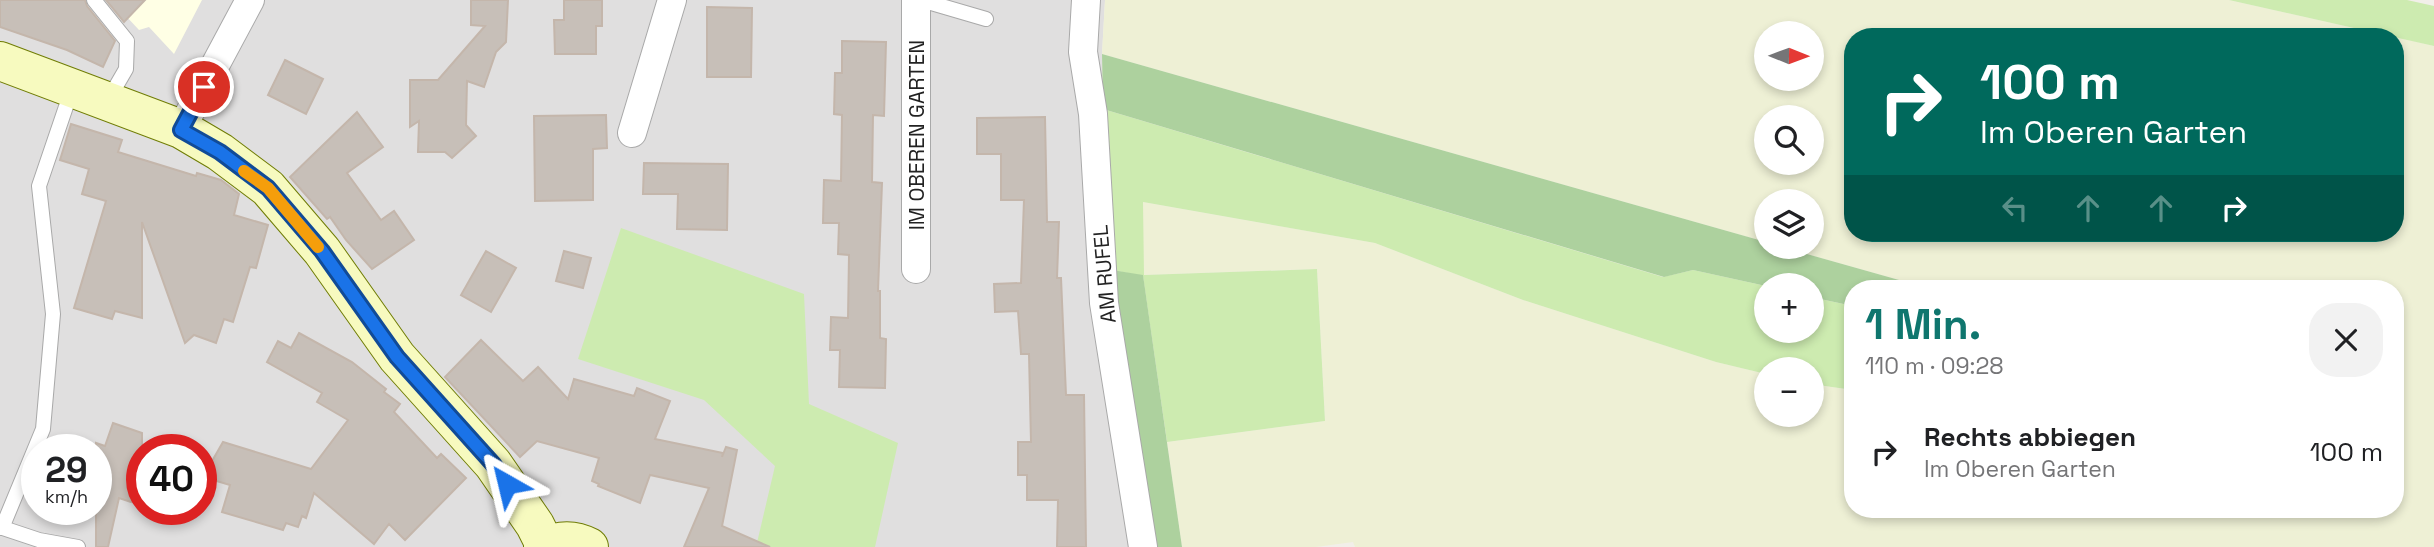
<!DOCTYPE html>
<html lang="de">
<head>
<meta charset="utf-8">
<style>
  body { margin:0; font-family:"Space Grotesk",sans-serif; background:#f2f2f2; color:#202124; height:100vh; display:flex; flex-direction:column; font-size:26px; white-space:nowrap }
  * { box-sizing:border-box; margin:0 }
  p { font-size:23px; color:#757577 }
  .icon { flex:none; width:38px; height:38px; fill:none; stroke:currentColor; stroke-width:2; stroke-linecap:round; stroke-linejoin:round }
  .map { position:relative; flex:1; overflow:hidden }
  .details { position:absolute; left:1844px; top:280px; width:560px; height:238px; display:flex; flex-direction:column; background:#fff; border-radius:28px; box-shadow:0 4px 10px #0003 }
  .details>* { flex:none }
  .hud { position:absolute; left:1844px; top:28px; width:560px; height:214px; border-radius:28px; box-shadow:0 4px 10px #0003; background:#00695c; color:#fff; overflow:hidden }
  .needle { width:46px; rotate:91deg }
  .tools { position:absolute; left:1754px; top:21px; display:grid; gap:14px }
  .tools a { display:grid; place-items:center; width:70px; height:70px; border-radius:50%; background:#fff; box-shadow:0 4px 10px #0003; font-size:35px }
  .speed { position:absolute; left:21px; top:434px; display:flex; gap:14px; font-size:35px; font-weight:700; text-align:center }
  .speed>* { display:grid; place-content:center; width:91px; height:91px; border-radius:50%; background:#fff; box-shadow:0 4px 10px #0003; line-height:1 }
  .speed small { font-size:18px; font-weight:400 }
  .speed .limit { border:10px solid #d22; background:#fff; color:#111 }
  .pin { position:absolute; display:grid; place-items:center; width:60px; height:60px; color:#fff; margin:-30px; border:4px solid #fff; border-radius:50%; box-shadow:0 2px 7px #0007 }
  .me { position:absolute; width:77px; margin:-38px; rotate:323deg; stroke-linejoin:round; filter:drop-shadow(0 0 5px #0008) }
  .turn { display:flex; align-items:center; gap:24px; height:147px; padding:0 21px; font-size:32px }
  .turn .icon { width:91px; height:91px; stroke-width:2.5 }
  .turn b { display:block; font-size:49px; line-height:60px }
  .lanes { display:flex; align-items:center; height:66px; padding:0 21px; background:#0003; justify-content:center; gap:35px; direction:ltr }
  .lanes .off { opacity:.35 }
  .round { display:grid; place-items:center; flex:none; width:74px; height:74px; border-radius:28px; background:#f2f2f2 }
  .summary { display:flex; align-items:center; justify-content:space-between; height:119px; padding:0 21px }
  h1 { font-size:42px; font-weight:700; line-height:52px; color:#0f766e }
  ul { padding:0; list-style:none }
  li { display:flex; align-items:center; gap:21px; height:105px; padding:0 21px }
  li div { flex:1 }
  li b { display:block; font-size:26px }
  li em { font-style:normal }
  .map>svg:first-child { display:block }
  .residential { fill:#e0dfdf; fill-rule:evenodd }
  .education { fill:#ffffe5 }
  .farmland { fill:#eef0d5; fill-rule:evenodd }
  .grass { fill:#cdebb0 }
  .forest { fill:#add19e }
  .building { fill:#c7bfb8; stroke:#c4b6ab; stroke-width:2 }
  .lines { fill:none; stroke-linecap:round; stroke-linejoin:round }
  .lane-casing { stroke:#a9a9a9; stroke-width:16 }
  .street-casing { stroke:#a9a9a9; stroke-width:30 }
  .secondary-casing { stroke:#707d05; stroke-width:40 }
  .lane { stroke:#fff; stroke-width:14 }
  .street { stroke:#fff; stroke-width:28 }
  .secondary { stroke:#f7fabf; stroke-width:38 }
  .route-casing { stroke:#114b97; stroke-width:18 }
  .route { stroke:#1a73e8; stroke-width:12 }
  .slow { stroke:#f59e0b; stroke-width:12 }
  .labels { text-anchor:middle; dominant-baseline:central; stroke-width:7; stroke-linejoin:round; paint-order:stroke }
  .street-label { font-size:21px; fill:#222; stroke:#fff }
</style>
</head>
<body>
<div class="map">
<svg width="2434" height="547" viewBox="0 0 2434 547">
  <rect width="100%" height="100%" fill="#f2efe9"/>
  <path class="residential" d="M0 0H1105L1102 54 1103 109 1151 547H0ZM37 450H96V509H37ZM142 450H201V509H142Z"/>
  <polygon class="education" points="111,0 202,0 174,54 149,27 139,30"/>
  <path class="farmland" d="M1105 0H2229L2394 37H1853V233H2396V37L2434 46V547H1355L1353 542 1316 547H1182L1167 442 1325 421 1317 269 1143 275V202L1375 243 1523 300 1716 362 1766 374V415H1811V384L1853 390V509H2396V289H1931L1782 247H1811V201H1766V242L1102 54ZM1766 33H1811V79H1766ZM1766 117H1811V163H1766Z"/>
  <g class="grass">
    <polygon points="2229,0 2407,0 2434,6 2434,46"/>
    <polygon points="1103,109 1663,277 1693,270 1766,286 1766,331 1811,331 1811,297 1853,306 1853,390 1811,384 1811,369 1766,369 1766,374 1716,362 1523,300 1375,243 1143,202 1144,275 1317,269 1325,421 1167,442 1143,276 1112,270"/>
    <polygon points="621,228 804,294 809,404 898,443 875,547 756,547 775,466 704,400 578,359"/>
  </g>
  <g class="forest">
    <polygon points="1102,54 1766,242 1766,247 1782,247 1931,289 1853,289 1853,306 1811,297 1811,285 1766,286 1693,270 1664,277 1103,109"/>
    <polygon points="1112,270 1143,275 1182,547 1151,547"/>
  </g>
  <g class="building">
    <polygon points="0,0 85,0 87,6 115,41 103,67 67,50 0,27"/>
    <polygon points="106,0 145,0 124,22"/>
    <polygon points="471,0 508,0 506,42 496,52 484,87 467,81 466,125 476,136 452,158 445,152 418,152 419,121 410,127 410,80 438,80 485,26 471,25"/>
    <polygon points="564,0 602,0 602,26 596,26 596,54 555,54 554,20 564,20"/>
    <polygon points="707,7 752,8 751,77 707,77"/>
    <polygon points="842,41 886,42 884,116 873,115 872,182 882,183 878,291 880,291 880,338 886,339 885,388 839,387 840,350 830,350 831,317 848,318 849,255 838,254 839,223 823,223 824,180 841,181 842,115 834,114 835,73 842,73"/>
    <polygon points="285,60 323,79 306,114 268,95"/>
    <polygon points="357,112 383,147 347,173 381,220 394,211 414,240 372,269 346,240 330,217 327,219 290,177"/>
    <polygon points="606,115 607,148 593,149 593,200 535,201 534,116"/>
    <polygon points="1045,117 1047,222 1059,222 1057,278 1061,278 1066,395 1084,395 1086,547 1057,547 1058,500 1027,500 1027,475 1018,475 1018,442 1031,442 1029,354 1021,354 1018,311 995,312 994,284 1021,283 1024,200 1001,200 1001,154 977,154 977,118"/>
    <polygon points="71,124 122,140 118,152 196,176 197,173 221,180 239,194 234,215 268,225 256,268 250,267 233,322 224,319 216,343 194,335 185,343 142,222 142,318 115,311 112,319 74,308 106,201 82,194 89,169 60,160"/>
    <polygon points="644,163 728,164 727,230 677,229 678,194 643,194"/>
    <polygon points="486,251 516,268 491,312 461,295"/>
    <polygon points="564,251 591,258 583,288 556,281"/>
    <polygon points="299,333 352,362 386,389 384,392 400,404 394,412 437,458 441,454 466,478 405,540 389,524 374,544 314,493 306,518 302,516 298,527 286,523 283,530 222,512 230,485 203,477 223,442 311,469 348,420 317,402 322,393 267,362 278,341 291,348"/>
    <polygon points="481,340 523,381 538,367 568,399 574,379 634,396 637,388 670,401 655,439 723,453 722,457 726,447 737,450 722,526 770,547 684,547 709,488 650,475 640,503 598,486 599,484 592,481 599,458 537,441 520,457 445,377"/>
    <polygon points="113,423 142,433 142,499 134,496 131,502 119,498 108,547 96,547 96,443 105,446"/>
  </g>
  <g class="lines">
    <g class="lane-casing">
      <g id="lane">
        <polyline points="94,0 127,41 126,69 108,100"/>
        <polyline points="921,0 986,19"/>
        <polyline points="0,527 39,540 78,547"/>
        <polyline points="2,528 43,429 53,314 39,186 72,89"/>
      </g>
    </g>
    <g class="street-casing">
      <g id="street">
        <polyline points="916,0 916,269"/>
        <polyline points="1086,0 1083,52 1093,114 1104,303 1143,547"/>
        <polyline points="181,129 250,0"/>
        <polyline points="632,133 672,0"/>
      </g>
    </g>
    <g class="secondary-casing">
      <g id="secondary">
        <polyline points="0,61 181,129 220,152 268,188 322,251 397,357 493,464 535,525 545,545"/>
        <path d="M543 547C558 540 574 539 589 547"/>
      </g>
    </g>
    <use href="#lane" class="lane"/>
    <use href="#street" class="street"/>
    <use href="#secondary" class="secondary"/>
  </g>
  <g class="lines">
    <g class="route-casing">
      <polyline id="route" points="204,87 181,130 220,152 268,188 322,251 397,357 493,464 507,484"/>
    </g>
    <use href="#route" class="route"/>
    <polyline class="slow" points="244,171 268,188 318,247"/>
  </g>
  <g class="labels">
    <g class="street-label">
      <text transform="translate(916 135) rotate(-90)">IM OBEREN GARTEN</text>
      <text transform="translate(1104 274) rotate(-95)">AM RUFEL</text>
    </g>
  </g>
</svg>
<div class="tools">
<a><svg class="needle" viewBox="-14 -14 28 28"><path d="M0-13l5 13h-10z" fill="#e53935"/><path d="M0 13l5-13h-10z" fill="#757577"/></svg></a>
<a><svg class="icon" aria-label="search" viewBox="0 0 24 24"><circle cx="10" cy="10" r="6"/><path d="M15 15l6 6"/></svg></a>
<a><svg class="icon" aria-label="layers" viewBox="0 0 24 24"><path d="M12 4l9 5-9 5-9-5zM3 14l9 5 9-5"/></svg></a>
<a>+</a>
<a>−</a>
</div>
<div class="speed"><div>29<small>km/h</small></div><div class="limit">40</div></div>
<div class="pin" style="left:204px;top:87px;background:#d93025"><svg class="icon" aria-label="arrive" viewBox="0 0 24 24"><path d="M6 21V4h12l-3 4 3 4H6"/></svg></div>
<svg class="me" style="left:507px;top:484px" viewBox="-20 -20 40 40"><path d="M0-17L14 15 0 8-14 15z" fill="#1a73e8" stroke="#fff" stroke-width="4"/></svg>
<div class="hud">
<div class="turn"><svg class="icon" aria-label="right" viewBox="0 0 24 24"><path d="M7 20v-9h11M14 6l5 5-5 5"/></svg><div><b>100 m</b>Im Oberen Garten</div></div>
<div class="lanes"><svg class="icon off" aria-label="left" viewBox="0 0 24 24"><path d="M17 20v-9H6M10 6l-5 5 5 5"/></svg><svg class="icon off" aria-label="ahead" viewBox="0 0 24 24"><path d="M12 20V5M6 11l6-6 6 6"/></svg><svg class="icon off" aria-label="ahead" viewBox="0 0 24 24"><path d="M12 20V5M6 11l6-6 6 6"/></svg><svg class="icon" aria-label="right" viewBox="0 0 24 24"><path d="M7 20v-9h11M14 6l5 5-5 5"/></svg></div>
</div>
<section class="details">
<div class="summary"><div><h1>1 Min.</h1><p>110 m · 09:28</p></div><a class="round"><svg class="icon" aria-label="close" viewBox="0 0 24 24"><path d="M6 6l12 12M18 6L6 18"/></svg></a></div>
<ul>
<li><svg class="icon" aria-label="right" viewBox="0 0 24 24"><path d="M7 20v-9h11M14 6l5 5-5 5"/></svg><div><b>Rechts abbiegen</b><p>Im Oberen Garten</p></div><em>100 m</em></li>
</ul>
</section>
</div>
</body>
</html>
